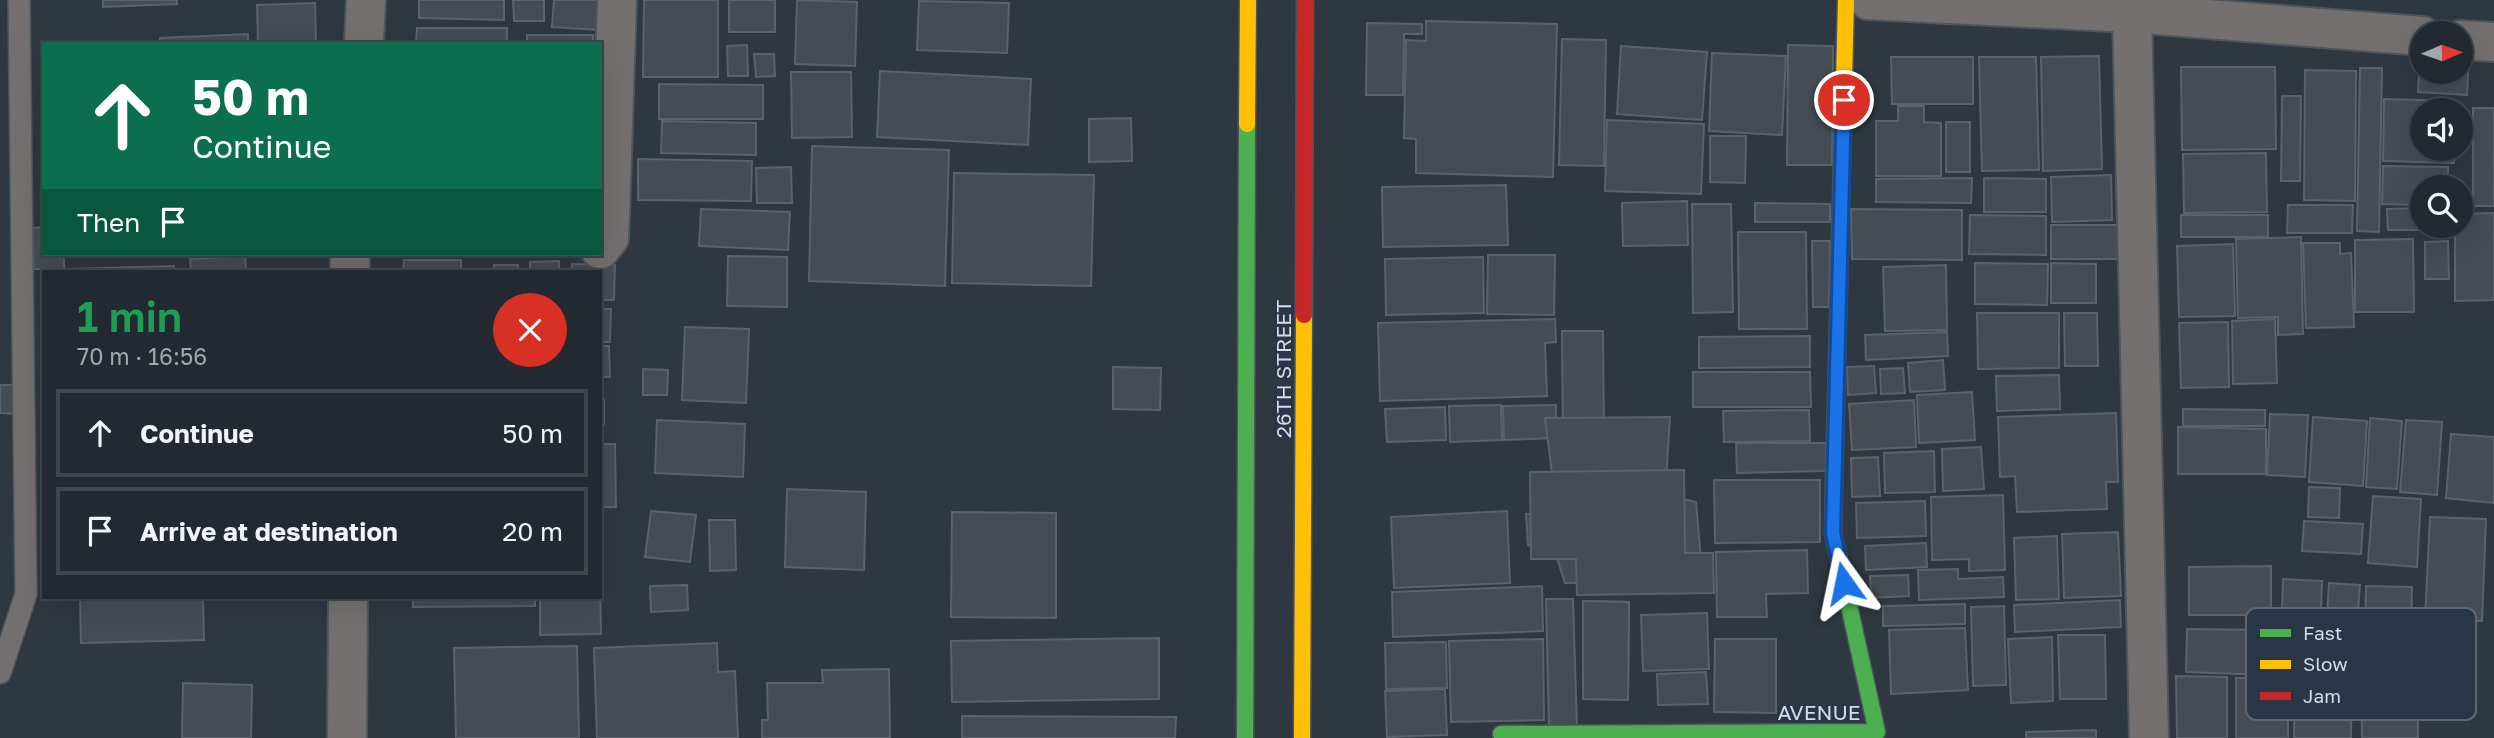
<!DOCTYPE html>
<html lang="en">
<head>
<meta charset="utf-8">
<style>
  body { margin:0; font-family:"Golos Text",sans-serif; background:#2b3138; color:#f1f3f6; height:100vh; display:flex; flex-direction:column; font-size:26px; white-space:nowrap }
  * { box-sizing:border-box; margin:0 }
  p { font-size:23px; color:#a3a6ab }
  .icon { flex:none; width:38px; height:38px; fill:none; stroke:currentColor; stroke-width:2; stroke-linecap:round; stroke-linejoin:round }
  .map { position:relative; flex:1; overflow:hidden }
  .details { position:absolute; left:42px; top:270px; width:560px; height:329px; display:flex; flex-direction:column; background:#232930; border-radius:0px; box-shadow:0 7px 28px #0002,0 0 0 2px #40454c }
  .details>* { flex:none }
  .hud { position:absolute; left:42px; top:42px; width:560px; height:214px; border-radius:0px; box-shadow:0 7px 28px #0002,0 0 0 2px #40454c; background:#0b6e4f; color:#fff; overflow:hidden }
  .needle { width:46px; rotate:88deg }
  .controls { position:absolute; left:2410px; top:21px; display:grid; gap:14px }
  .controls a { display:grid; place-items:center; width:63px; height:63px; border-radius:50%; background:#232930; box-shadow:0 7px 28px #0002,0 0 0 2px #40454c; font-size:35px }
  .pin { position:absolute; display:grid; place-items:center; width:60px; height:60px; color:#fff; margin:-30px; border:4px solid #fff; border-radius:50%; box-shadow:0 2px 7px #0007 }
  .me { position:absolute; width:77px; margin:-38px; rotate:348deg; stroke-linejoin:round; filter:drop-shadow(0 0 5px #0008) }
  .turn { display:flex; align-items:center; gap:24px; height:147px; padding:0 35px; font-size:32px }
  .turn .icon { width:91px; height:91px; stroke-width:2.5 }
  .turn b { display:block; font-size:49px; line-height:60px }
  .then { display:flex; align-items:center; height:66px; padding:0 35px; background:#0003; gap:14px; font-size:26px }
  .round { display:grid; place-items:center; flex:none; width:74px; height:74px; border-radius:37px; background:#2b3138 }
  .headline { display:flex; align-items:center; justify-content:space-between; height:119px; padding:0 35px }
  h1 { font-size:42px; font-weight:600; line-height:52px; color:#1e9e55 }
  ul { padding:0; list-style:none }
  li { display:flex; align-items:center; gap:21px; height:88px; margin:0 14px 10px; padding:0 21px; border:4px solid #40454c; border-radius:0px }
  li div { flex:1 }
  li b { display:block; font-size:26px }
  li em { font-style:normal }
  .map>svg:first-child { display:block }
  .building { fill:#454c54; stroke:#5c626a; stroke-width:2 }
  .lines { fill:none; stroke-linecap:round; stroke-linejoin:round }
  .lane-casing { stroke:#4e555c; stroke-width:24 }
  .street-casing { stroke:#4e555c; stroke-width:42 }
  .fast-casing { stroke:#4e555c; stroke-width:19 }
  .slow-casing { stroke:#4e555c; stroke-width:19 }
  .jam-casing { stroke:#4e555c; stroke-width:19 }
  .lane { stroke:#747070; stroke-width:21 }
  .street { stroke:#747070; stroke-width:38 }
  .fast { stroke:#4caf50; stroke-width:16 }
  .slow { stroke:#ffc107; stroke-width:16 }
  .jam { stroke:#c62828; stroke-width:16 }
  .route-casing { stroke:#114b97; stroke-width:18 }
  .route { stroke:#1a73e8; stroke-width:12 }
  .labels { text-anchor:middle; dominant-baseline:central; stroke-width:5; stroke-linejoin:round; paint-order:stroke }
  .street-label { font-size:21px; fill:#d3dce7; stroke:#283647 }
  .key { fill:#283647; stroke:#5b6877; stroke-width:2 }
  .key-label { font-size:19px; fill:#d3dce7 }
</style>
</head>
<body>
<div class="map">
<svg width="2494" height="738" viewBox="0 0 2494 738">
  <rect width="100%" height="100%" fill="#2f3740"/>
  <g class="building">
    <polygon points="103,0 177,0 177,4 103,7"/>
    <polygon points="419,0 504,0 504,20 419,18"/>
    <polygon points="513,0 544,0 544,21 514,21"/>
    <polygon points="554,0 600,0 598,30 552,27"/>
    <polygon points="644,0 718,0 718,77 643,77"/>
    <rect x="729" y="0" width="46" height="32"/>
    <polygon points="797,0 857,2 855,66 795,64"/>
    <polygon points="919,1 1009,3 1007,53 917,50"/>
    <polygon points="315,3 316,44 258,44 257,5"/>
    <polygon points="1426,21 1557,24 1553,177 1416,173 1416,139 1404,138 1406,40 1426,41"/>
    <polygon points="1367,23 1422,24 1422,34 1404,34 1403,95 1366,95"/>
    <polygon points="417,28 507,28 507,44 416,44"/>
    <polygon points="248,34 248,44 160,44 160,38"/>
    <rect x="527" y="35" width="66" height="9"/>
    <polygon points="1562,39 1606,40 1604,166 1559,165"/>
    <polygon points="747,45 748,76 728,76 727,46"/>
    <polygon points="1788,45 1833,46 1832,165 1787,165"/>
    <polygon points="1621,46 1707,52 1702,120 1617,114"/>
    <polygon points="1712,53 1786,56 1782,135 1709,131"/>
    <polygon points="754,54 774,54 775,76 756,77"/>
    <polygon points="2420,54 2422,54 2422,72 2460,72 2460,56 2469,56 2467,95 2418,92"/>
    <polygon points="2099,56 2102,169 2043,171 2041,57"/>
    <polygon points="1891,57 1973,57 1973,104 1892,104"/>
    <polygon points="1979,57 2036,57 2039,170 1982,171"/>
    <polygon points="2181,67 2275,67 2276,149 2182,150"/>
    <polygon points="2360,68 2382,68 2379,232 2357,231"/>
    <polygon points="2305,70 2356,71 2355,201 2304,200"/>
    <polygon points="880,71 1031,79 1028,145 877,137"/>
    <polygon points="791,72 851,72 852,137 792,138"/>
    <polygon points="659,84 763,85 763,119 659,119"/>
    <polygon points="2282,96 2301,96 2300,181 2281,181"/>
    <polygon points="2384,99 2455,101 2455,110 2422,110 2422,149 2455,149 2454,163 2383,161"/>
    <polygon points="1898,106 1924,106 1924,122 1941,123 1941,176 1876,176 1876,121 1898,121"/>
    <rect x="2473" y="108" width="21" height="98"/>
    <polygon points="1131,118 1132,161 1089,162 1089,119"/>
    <polygon points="1607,120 1704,124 1701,194 1605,191"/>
    <polygon points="662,121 756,123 756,155 661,153"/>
    <rect x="1946" y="122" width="24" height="50"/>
    <polygon points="1710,136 1746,136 1745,183 1710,182"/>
    <polygon points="812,146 949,150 945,286 809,281"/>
    <polygon points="2266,153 2267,212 2184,213 2183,154"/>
    <polygon points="638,159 752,161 751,201 638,200"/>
    <polygon points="2383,166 2448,167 2448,187 2422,187 2422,205 2382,204"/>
    <polygon points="791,167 792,203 757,203 756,168"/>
    <polygon points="954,173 1094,175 1091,286 952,283"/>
    <polygon points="2111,175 2112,220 2052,222 2051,177"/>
    <polygon points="1972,178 1971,203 1876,202 1876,179"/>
    <polygon points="1984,178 2046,179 2046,212 1984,212"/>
    <polygon points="1506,185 1508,245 1383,247 1382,187"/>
    <polygon points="1687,201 1688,245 1623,246 1622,203"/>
    <polygon points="1755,203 1830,204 1830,222 1755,222"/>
    <polygon points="1692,204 1731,204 1733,312 1693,313"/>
    <polygon points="2288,205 2353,205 2352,233 2287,233"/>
    <polygon points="2422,208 2422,226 2439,226 2439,230 2388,230 2387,209"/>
    <polygon points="701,209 790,212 788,250 699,246"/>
    <polygon points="1851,209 1962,210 1962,260 1852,259"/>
    <polygon points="2494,213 2494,300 2455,301 2455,226 2460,226 2460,214"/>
    <polygon points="1970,215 2046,216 2046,255 1969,254"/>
    <rect x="2181" y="215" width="87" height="22"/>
    <polygon points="2051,225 2119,225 2118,259 2051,259"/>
    <polygon points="44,227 44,254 64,254 64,269 34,269 32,228"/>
    <polygon points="1738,232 1806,232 1807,329 1739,329"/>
    <polygon points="2301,237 2303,334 2278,335 2278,317 2238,318 2236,239"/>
    <polygon points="2413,239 2414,312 2355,312 2355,240"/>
    <polygon points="1812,241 1830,241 1829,307 1813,307"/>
    <polygon points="2448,241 2449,279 2425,279 2425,242"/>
    <polygon points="2303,243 2340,243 2340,254 2351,253 2354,327 2306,328"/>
    <polygon points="2233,244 2235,316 2179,317 2177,246"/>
    <polygon points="1488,255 1555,255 1554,315 1487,314"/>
    <polygon points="245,256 246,271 191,271 190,259"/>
    <polygon points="728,256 787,257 787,307 727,306"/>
    <polygon points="1483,257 1484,313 1386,315 1385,259"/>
    <polygon points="404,260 461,260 461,271 403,271"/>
    <polygon points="559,261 559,271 530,271 530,262"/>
    <polygon points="1975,263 2048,264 2047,305 1975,304"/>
    <polygon points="2051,263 2096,264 2096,303 2051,303"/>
    <polygon points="572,264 615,265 614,300 600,300 600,271 572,271"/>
    <polygon points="494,265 518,265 518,271 493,271"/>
    <polygon points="1946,265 1947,330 1885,331 1883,267"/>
    <polygon points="174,266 174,271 68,271 68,269"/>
    <polygon points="600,309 611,309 610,342 600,342"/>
    <polygon points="1977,313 2059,313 2059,368 1978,369"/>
    <polygon points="2064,313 2097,313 2098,366 2065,366"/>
    <polygon points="1555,319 1556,342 1545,343 1547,396 1380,401 1378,323"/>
    <polygon points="2275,319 2277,383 2233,384 2232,321"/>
    <polygon points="2228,322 2229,387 2181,388 2179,323"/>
    <polygon points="685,327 749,329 746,403 682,400"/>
    <polygon points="1562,331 1603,331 1604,445 1563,446"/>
    <polygon points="1947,332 1948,356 1866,360 1865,335"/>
    <polygon points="1810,336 1810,367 1699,368 1699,337"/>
    <polygon points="600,346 609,346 610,377 600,377"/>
    <polygon points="1943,360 1945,390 1910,392 1908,363"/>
    <polygon points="1874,366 1876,393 1848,395 1847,367"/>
    <polygon points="1113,367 1161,368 1160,410 1113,409"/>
    <polygon points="1903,368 1905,393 1881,394 1880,369"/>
    <polygon points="643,369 668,370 667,395 643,395"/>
    <polygon points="1693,372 1810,372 1811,407 1693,407"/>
    <polygon points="2059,375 2060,409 1997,411 1996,376"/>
    <polygon points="0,385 15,385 15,414 0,413"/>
    <polygon points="1972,392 1975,440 1919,443 1917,395"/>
    <rect x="600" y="400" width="4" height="24"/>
    <polygon points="1914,400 1916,447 1852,450 1849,404"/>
    <polygon points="1501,405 1502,440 1450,442 1449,406"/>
    <polygon points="1556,405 1556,438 1504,440 1503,406"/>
    <polygon points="1445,407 1446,440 1387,442 1385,409"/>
    <polygon points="2183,409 2265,410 2265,426 2183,426"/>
    <polygon points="1809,410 1810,441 1724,442 1723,411"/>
    <polygon points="2116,413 2118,482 2106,482 2107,509 2017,512 2015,476 2000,477 1998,417"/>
    <polygon points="2270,414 2308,415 2305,477 2267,475"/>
    <polygon points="1670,417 1665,495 1696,502 1703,583 1565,583 1556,555 1528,545 1526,514 1557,513 1545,418"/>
    <polygon points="2313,417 2367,421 2363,486 2309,482"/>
    <polygon points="2370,418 2402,421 2397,489 2366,487"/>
    <polygon points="657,420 745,424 743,477 655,473"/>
    <polygon points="2406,420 2442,422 2437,495 2400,492"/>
    <polygon points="2178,427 2266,429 2266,474 2178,474"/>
    <polygon points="2451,434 2494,437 2494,503 2446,498"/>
    <polygon points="1736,443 1826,443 1826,471 1737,473"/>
    <polygon points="600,444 615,444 616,507 600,507"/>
    <polygon points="1981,447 1984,489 1943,491 1942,449"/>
    <polygon points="1934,451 1935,492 1885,493 1884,453"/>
    <polygon points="1878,457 1880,496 1852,497 1851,458"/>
    <polygon points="1684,470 1685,553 1713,553 1714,593 1577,595 1576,559 1531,559 1530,472"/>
    <polygon points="1714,480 1820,480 1820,542 1715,543"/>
    <polygon points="2309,487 2340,488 2339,518 2308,517"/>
    <polygon points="787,489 866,492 864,570 785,567"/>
    <polygon points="2003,495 2005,570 1969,571 1969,559 1932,560 1931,497"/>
    <polygon points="2373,496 2421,499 2417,567 2368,563"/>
    <polygon points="1925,501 1926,536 1857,538 1856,503"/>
    <polygon points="651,511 696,515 690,562 645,557"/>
    <polygon points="1507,511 1510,583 1394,588 1391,517"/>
    <polygon points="952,512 1056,513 1056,618 951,617"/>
    <polygon points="2430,517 2486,519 2482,621 2425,619"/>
    <polygon points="709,520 735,520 736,570 710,571"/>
    <polygon points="2304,521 2363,524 2361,554 2302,551"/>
    <polygon points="2118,532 2121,596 2064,598 2062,534"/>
    <polygon points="2057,536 2059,599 2016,600 2014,538"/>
    <polygon points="1926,543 1927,567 1866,570 1865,546"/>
    <polygon points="1807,550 1808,593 1766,594 1767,617 1717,617 1716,552"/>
    <polygon points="2271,566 2271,615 2189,615 2189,567"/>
    <polygon points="1958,569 1958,579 2003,577 2004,597 1919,600 1918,570"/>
    <polygon points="1908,575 1909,596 1871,598 1870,576"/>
    <polygon points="600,578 601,634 540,635 540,597 600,597"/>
    <polygon points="2283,579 2322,581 2320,640 2281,639"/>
    <polygon points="2329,583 2360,585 2355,648 2325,646"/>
    <polygon points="687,585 688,610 651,612 650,586"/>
    <polygon points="1542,586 1543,631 1393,637 1392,592"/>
    <polygon points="2366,586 2412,587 2411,633 2365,632"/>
    <polygon points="80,597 203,597 204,640 81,643"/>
    <polygon points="413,597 535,597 535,606 413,607"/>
    <polygon points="1546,599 1573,599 1577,728 1549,728"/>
    <polygon points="2120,600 2121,627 2015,632 2014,605"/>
    <polygon points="1583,601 1629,602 1628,700 1583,699"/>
    <polygon points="1583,601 1629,602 1628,700 1583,699"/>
    <polygon points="1965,604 1965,624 1883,626 1883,606"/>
    <polygon points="2004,606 2006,685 1973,686 1971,607"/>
    <polygon points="1707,613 1709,669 1643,671 1641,615"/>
    <polygon points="1965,628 1968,690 1891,694 1889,630"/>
    <polygon points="2187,629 2267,630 2266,675 2186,672"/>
    <polygon points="2058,635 2105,635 2106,699 2060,699"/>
    <polygon points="2361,635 2418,635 2418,738 2362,738"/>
    <polygon points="2052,637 2053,701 2011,703 2008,639"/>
    <polygon points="1159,638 1159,699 952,702 951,641"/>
    <polygon points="1543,639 1544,720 1451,722 1449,641"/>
    <polygon points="1715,639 1776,639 1776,713 1714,712"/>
    <polygon points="1446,642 1447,688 1386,689 1385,643"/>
    <polygon points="717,643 718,672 735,671 738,738 597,738 594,648"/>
    <polygon points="577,646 579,738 456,738 454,648"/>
    <polygon points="2295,653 2352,653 2351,738 2294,738"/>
    <polygon points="889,669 890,738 762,738 762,720 768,720 767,683 823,683 822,670"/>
    <polygon points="1706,672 1708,704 1658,705 1657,674"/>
    <polygon points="2176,676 2227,677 2227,738 2177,738"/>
    <rect x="2236" y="678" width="52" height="60"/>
    <polygon points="183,683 252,685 251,738 182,738"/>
    <polygon points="1445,689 1447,735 1387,737 1385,691"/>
    <polygon points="962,716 1176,717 1175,738 962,738"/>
    <polygon points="2096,730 2096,738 2026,738 2026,732"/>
  </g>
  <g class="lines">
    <g class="lane-casing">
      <polyline id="lane" points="0,673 26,594 19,0"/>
    </g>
    <g class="street-casing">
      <g id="street">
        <polyline points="1868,0 2132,13 2422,36"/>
        <polyline points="2132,13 2149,738"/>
        <polyline points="2460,40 2494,42"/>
        <polyline points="364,44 366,0"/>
        <polyline points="600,249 609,238 610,215 617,0"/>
        <polyline points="350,271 350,254"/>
        <polyline points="347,738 348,597"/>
      </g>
    </g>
    <g class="fast-casing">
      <g id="fast">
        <polyline points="1501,734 1877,732 1833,533 1834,484"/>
        <polyline points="1245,738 1247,124"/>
      </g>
    </g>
    <g class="slow-casing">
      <g id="slow">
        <polyline points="1247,124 1248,0"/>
        <polyline points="1834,484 1846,0"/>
        <polyline points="1302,738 1304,315"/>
      </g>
    </g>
    <g class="jam-casing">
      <polyline id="jam" points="1304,315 1305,0"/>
    </g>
    <use href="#lane" class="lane"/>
    <use href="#street" class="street"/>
    <use href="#fast" class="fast"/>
    <use href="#slow" class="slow"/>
    <use href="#jam" class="jam"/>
  </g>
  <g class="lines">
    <g class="route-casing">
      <polyline id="route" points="1844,100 1833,533 1844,583"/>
    </g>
    <use href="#route" class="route"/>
  </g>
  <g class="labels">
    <g class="street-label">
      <text transform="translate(1283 369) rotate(-90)">26TH STREET</text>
      <text x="1819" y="712">AVENUE</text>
    </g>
  </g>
  <rect x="2246" y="608" width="230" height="112" rx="10" class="key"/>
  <rect x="2260" y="629" width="31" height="8" fill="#4caf50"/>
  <rect x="2260" y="660" width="31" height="9" fill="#ffc107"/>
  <rect x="2260" y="692" width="31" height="8" fill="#c62828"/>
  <g class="key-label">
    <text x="2303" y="640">Fast</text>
    <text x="2303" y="671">Slow</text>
    <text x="2303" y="703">Jam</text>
  </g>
</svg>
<div class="controls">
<a><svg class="needle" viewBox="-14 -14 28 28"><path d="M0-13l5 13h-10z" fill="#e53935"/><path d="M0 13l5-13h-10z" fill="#a3a6ab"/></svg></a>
<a><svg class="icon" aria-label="sound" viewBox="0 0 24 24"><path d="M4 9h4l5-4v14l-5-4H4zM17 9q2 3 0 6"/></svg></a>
<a><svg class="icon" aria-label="search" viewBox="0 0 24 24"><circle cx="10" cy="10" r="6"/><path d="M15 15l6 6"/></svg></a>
</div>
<div class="pin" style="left:1844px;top:100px;background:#d93025"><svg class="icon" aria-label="arrive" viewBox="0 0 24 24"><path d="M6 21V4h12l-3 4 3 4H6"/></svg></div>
<svg class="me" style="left:1844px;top:583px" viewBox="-20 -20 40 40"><path d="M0-17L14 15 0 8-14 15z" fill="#1a73e8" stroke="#fff" stroke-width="4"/></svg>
<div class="hud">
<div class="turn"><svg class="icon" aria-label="ahead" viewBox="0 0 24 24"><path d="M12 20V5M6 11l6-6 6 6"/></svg><div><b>50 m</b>Continue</div></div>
<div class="then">Then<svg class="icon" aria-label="arrive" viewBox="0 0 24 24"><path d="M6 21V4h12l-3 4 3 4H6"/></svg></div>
</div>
<section class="details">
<div class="headline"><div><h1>1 min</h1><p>70 m · 16:56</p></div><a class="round" style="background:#d93025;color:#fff"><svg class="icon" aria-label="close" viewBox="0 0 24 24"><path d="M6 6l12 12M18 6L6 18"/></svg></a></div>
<ul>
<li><svg class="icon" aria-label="ahead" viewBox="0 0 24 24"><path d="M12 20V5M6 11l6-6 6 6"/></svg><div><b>Continue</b></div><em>50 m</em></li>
<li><svg class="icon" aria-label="arrive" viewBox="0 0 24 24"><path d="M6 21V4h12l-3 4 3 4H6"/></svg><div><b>Arrive at destination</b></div><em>20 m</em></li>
</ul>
</section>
</div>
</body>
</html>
